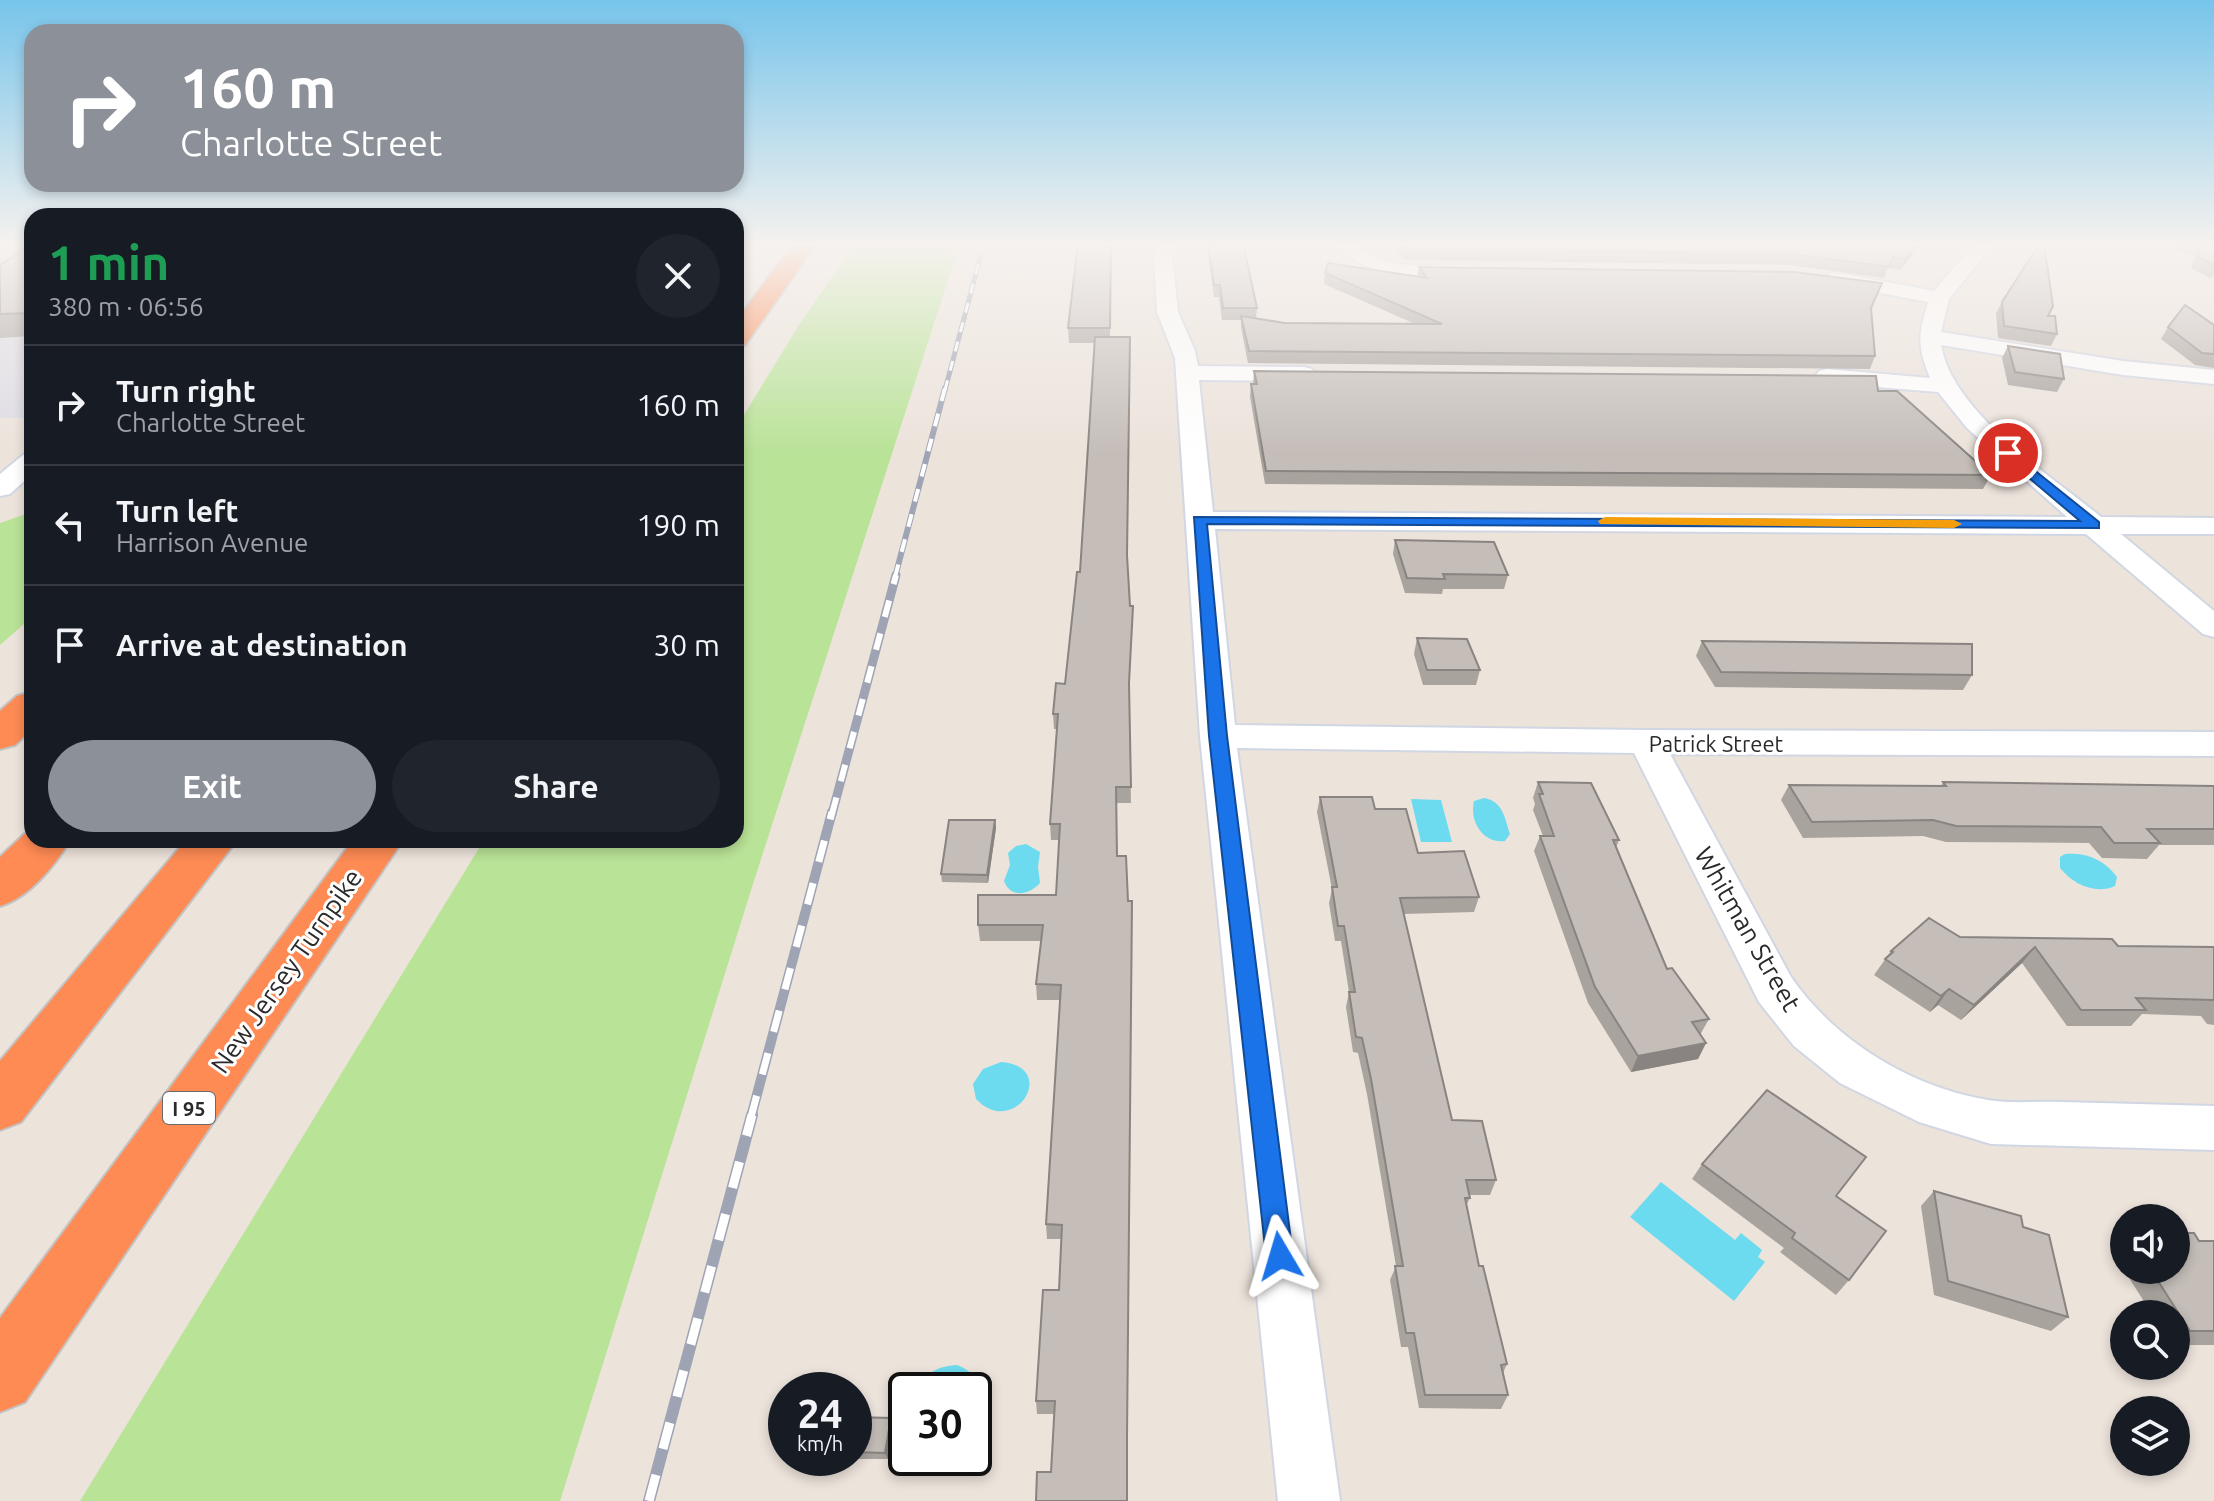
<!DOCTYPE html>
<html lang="en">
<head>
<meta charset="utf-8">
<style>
  body { margin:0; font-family:Ubuntu,sans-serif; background:#20242c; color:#f1f3f6; height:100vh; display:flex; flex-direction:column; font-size:30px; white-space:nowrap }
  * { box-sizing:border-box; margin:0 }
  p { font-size:26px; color:#9ea1a6 }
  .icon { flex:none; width:44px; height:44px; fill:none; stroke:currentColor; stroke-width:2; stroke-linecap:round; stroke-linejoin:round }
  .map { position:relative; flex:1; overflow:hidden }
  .details { position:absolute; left:24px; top:208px; width:720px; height:640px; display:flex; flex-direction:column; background:#171b24; border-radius:24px; box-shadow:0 4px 12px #0003 }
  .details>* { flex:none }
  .guide { position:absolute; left:24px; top:24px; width:720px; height:168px; border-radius:24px; box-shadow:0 4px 12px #0003; background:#8c9099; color:#fff; overflow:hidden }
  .buttons { position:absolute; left:2110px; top:1204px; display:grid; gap:16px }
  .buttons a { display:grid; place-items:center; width:80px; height:80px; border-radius:50%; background:#171b24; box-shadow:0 4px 12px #0003; font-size:40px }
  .speed { position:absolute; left:768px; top:1372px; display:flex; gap:16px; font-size:40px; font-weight:700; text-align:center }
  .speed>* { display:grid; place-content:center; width:104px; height:104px; border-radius:50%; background:#171b24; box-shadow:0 4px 12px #0003; line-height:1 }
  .speed small { font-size:20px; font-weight:400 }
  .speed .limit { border:4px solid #111; border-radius:12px; background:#fff; color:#111 }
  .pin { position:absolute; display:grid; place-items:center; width:68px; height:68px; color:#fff; margin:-34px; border:4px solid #fff; border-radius:50%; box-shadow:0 2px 8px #0007 }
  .me { position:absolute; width:88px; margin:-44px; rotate:353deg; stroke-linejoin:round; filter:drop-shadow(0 0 6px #0008) }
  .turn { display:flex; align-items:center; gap:28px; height:168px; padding:0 24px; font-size:36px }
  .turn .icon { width:104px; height:104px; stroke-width:2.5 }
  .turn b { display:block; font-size:56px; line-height:68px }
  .round { display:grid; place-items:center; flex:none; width:84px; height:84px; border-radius:42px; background:#20242c }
  .overview { display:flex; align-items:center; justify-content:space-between; height:136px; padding:0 24px }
  h1 { font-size:48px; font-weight:700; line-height:60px; color:#1e9e55 }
  .cta { display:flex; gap:16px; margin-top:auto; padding:16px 24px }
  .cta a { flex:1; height:92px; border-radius:48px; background:#8c9099; color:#fff; font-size:32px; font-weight:700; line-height:92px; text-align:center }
  .cta a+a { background:#20242c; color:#f1f3f6 }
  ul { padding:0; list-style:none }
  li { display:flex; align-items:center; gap:24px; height:120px; padding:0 24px; border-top:2px solid #363941 }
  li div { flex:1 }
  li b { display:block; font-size:30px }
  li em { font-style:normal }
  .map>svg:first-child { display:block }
  .industrial { fill:#dddce4 }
  .green { fill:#b9e397 }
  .water { fill:#6ddbef }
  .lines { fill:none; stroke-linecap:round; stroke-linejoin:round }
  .street-casing { stroke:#d1d6e3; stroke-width:4 }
  .highway-casing { stroke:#c3c3c3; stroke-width:4 }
  .street { fill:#fff; fill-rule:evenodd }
  .highway { fill:#fe8b54; fill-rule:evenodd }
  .rail-far4-casing { stroke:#9ea4b4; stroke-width:5 }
  .rail-far3-casing { stroke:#9ea4b4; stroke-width:6 }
  .rail-far2-casing { stroke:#9ea4b4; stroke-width:9 }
  .rail-far1-casing { stroke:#9ea4b4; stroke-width:10 }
  .rail-casing { stroke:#9ea4b4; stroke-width:12 }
  .rail-far4 { stroke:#fff; stroke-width:3; stroke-dasharray:10; stroke-linecap:butt }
  .rail-far3 { stroke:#fff; stroke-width:4; stroke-dasharray:13; stroke-linecap:butt }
  .rail-far2 { stroke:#fff; stroke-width:6; stroke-dasharray:17; stroke-linecap:butt }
  .rail-far1 { stroke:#fff; stroke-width:7; stroke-dasharray:22; stroke-linecap:butt }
  .rail { stroke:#fff; stroke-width:9; stroke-dasharray:27; stroke-linecap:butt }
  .wall { fill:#a9a39e }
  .shaded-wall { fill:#898481 }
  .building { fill:#c4bdb8; stroke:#898481; stroke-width:2 }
  .route { fill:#1a73e8; stroke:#114b97; stroke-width:2 }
  .slow { fill:#f59e0b }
  .labels { text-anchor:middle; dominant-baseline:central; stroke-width:6; stroke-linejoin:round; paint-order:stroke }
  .shield { fill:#fff; stroke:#6a6a6a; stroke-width:2 }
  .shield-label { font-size:20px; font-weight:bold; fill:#2a2a2a }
  .street-label { font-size:22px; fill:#2a2a2a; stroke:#fff }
  .near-street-label { font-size:26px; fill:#2a2a2a; stroke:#fff }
</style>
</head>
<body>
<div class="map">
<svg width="2214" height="1501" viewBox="0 0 2214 1501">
  <rect width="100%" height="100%" fill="#ece3db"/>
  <rect class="industrial" x="0" y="243" width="32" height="175"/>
  <g class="green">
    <polygon points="855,243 960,243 752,887 560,1501 80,1501 484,840 736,840 736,428 799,325"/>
    <polygon points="32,512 32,617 0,645 0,523"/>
  </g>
  <g class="water">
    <path d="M1484 798C1503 801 1505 819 1510 834L1505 841C1483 844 1469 821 1474 801Z"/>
    <polygon points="1411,799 1441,800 1452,842 1421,842"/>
    <path d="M1026 844 1040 852 1038 867 1040 883C1029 895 1011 899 1004 881L1010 865 1008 853 1016 846Z"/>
    <path d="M2065 854C2086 852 2105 860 2117 877L2115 886C2095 895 2073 884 2060 868V857Z"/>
    <path d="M1001 1062C1060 1066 1015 1140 976 1099L973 1084 983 1069Z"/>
    <polygon points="1661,1182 1735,1240 1741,1233 1762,1250 1758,1257 1765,1262 1734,1301 1630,1217"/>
    <path d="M957 1365C984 1375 989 1401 974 1424V1390H916C926 1373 938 1366 957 1365Z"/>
  </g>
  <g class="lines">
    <g class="street-casing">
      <g id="street">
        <path d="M1162 243H1182L1172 254 1178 312 1195 351 1198 366 1304 367 1312 369 1315 374 1312 379 1304 381 1199 380 1213 512 2067 517 1967 428 1938 392 1827 383 1819 381 1815 376 1819 371 1827 369 1930 378C1917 345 1918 336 1928 302L1834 284 1824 278 1834 272 1934 291 1975 243H1994L1949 299 1941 332 2123 361 2214 370V384L2123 375 1941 345C1952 412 2051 476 2101 517L2214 518V534H2121L2214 611V637L2203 634 2086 534 1215 529 1235 725 1646 730 2214 732V756L1670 754 1791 977C1835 1041 1911 1087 1988 1100 2012 1104 2038 1101 2061 1102 2112 1103 2163 1105 2214 1106V1150L1991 1144 1919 1122 1840 1083 1794 1046 1759 1002 1634 753 1237 748 1340 1501H1278L1200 736 1175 358 1157 312 1154 253Z"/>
        <path d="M1335 243H1354C1379 272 1433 265 1468 265L1478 271 1475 275C1436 285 1360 277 1335 243Z"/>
        <polygon points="32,453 32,474 10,494 0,496 0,474 23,455"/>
      </g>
    </g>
    <g class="highway-casing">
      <g id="highway">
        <polygon points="794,243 817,243 745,345 736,347 736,321"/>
        <polygon points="32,692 32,729 15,745 0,749 0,711 17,696"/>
        <path d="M32 827V840H70C55 866 28 898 0 906V857Z"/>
        <polygon points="186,840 237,840 21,1122 0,1130 0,1061"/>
        <polygon points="353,840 403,840 25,1402 0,1412 0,1318"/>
      </g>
    </g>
    <use href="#street" class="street"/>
    <use href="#highway" class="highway"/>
    <g class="rail-far4-casing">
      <polyline id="rail-far4" points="945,390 984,243"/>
    </g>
    <g class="rail-far3-casing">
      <polyline id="rail-far3" points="895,577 945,388"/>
    </g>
    <g class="rail-far2-casing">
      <polyline id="rail-far2" points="832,814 896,575"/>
    </g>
    <g class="rail-far1-casing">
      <polyline id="rail-far1" points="751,1117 832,812"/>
    </g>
    <g class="rail-casing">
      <polyline id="rail" points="649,1501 752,1115"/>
    </g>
    <use href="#rail-far4" class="rail-far4"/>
    <use href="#rail-far3" class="rail-far3"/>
    <use href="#rail-far2" class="rail-far2"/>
    <use href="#rail-far1" class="rail-far1"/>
    <use href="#rail" class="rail"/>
  </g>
  <g class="wall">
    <polygon points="1208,243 1257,308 1256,318 1285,323 1413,323 1324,284 1325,273 1417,276 1419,267 1871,308 1875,356 1870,369 1248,363 1241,328 1241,320 1222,320 1219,297 1214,297 1208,254"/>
    <polygon points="1392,243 1922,243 1900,270 1888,268 1884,278 1790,265 1409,260 1403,259"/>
    <polygon points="2159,243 2214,243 2214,276 2210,278 2191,268 2195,256"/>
    <polygon points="32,245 32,336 0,338 0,265"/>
    <polygon points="1111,245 1110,337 1127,555 1131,803 1117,803 1051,1472 1054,1414 1037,1414 1036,1401 1059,1290 1062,1239 1047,1239 1046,1224 1060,1000 1037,1000 1036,984 1041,941 980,941 978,925 1056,895 1059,840 1051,840 1050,824 1057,729 1054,729 1053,714 1065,684 1080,572 1094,343 1069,343 1068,328"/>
    <polygon points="2002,302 2048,316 2057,334 2051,346 1998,338 1996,313"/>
    <polygon points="2214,325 2214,368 2195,365 2161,339 2168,327"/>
    <polygon points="2008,346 2064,379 2057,392 2008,385 2002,358"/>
    <polygon points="1254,371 1878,391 1991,475 1983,489 1265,484 1250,397 1251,384 1253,384"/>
    <polygon points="1395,540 1508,575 1504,589 1443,589 1442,594 1405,593 1393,554"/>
    <polygon points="1417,638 1480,670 1476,685 1423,685 1414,654"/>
    <polygon points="1702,641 1972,675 1963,690 1715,687 1696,656"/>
    <polygon points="1538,782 1619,840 1616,848 1667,969 1709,1019 1700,1035 1706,1043 1698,1059 1631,1072 1588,1003 1534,851 1540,836 1543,836 1533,810 1535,804 1533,798"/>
    <polygon points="1943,782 2214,786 2214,845 2159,845 2147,859 2102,858 2089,843 1946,842 1923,836 1803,838 1781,800 1789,785 1941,786"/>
    <polygon points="1320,797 1375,809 1418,853 1479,897 1474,912 1403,914 1452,1120 1496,1180 1490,1195 1469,1195 1470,1198 1466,1206 1479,1266 1507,1364 1503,1373 1508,1395 1501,1409 1419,1408 1408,1347 1401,1347 1390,1280 1396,1266 1367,1094 1358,1053 1353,1052 1346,1007 1349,992 1341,941 1335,941 1329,903 1332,889 1317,812"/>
    <polygon points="995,820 996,828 988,883 942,882 941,874"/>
    <polygon points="1960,937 2118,946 2214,947 2214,1025 2207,1024 2201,1016 2142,1014 2131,1026 2067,1026 2022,963 1961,1020 1938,1005 1930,1012 1874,975 1891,951"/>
    <polygon points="1702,1164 1836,1196 1849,1280 1836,1295 1780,1252 1784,1248 1692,1179"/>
    <polygon points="1934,1191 2023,1227 2068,1317 2051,1331 1934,1295 1921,1206"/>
    <polygon points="2124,1234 2124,1270 2110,1247"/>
    <polygon points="2199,1241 2214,1241 2214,1345 2176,1345 2176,1314 2152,1314 2124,1270 2176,1270"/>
    <polygon points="854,1417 893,1424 888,1459 851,1459 854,1458"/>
  </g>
  <g class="shaded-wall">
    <polygon points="1918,243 1922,243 1900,270 1905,259"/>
    <polygon points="995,820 996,828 988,883 987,875"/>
    <polygon points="2035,947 2022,963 1961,1020 1974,1005"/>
    <polygon points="1949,989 1938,1005 1930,1012 1941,996"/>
    <polygon points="1706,1043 1698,1059 1631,1072 1638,1056"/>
    <polygon points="891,1418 893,1424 888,1459 885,1453"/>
  </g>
  <g class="building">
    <polygon points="1078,243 1111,243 1110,328 1068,328"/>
    <polygon points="1208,243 1243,243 1257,308 1223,308 1220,285 1214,285"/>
    <polygon points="1402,243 1918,243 1905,259 1893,257 1889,267 1794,254 1411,249 1405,248"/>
    <polygon points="2040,243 2044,243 2053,306 2048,316 2055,316 2057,334 2004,326 2002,302"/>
    <polygon points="2196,243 2214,243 2214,265 2198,257 2201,245"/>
    <polygon points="32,245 32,313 0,314 0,265"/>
    <polygon points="1328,263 1427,278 1419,267 1794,272 1882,283 1871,308 1875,356 1249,351 1241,316 1285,323 1442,324 1325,273"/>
    <polygon points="2185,305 2214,325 2214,354 2202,353 2168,327"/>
    <polygon points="1095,337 1130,337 1127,555 1130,606 1133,606 1129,683 1131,787 1116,787 1117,856 1126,856 1128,901 1132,901 1127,1437 1127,1501 1036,1501 1037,1472 1051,1472 1055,1401 1036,1401 1043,1290 1059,1290 1062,1225 1046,1224 1061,985 1036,984 1043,925 978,925 978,895 1056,895 1060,824 1050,824 1058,714 1053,714 1056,683 1065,684 1077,572 1080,572"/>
    <polygon points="2008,346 2060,354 2064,379 2015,372"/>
    <polygon points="1254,371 1876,376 1878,391 1897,391 1991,475 1266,471 1251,384 1257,384"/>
    <polygon points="1395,540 1494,542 1508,575 1443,574 1445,579 1407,578"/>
    <polygon points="1417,638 1467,639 1480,670 1427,670"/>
    <polygon points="1702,641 1972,644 1972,675 1721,672"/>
    <polygon points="1538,782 1591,783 1619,840 1613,840 1667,969 1672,968 1709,1019 1692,1022 1706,1043 1638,1056 1595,987 1540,836 1554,836 1539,794 1543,794"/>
    <polygon points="1943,782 2214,786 2214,829 2147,829 2160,843 2114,843 2101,827 1956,826 1933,820 1812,822 1789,785 1946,786"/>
    <polygon points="1320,797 1372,797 1375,809 1406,809 1418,853 1464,851 1479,897 1400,898 1452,1120 1482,1121 1496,1180 1466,1180 1470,1198 1465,1198 1479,1266 1483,1266 1507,1364 1501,1365 1508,1395 1425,1395 1414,1333 1406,1333 1395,1266 1403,1266 1371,1079 1362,1038 1356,1037 1349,992 1355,992 1344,926 1338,926 1332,887 1337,887"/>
    <polygon points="949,820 995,820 987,875 941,874"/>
    <polygon points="1929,918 1960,937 2112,939 2118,946 2214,947 2214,1000 2136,998 2146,1010 2081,1010 2035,947 1974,1005 1949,989 1941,996 1885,959 1893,952 1891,951"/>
    <polygon points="1767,1090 1866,1157 1836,1196 1886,1231 1849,1280 1792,1238 1795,1233 1702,1164"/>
    <polygon points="1934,1191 2021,1216 2023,1227 2049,1235 2068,1317 1948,1281"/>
    <polygon points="2176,1233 2194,1233 2199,1241 2214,1241 2214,1331 2190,1331 2151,1270 2176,1270"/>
    <polygon points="854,1417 891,1418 885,1453 854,1452"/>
  </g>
  <linearGradient id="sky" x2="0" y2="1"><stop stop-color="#77c4eb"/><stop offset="0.54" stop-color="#f6f2ef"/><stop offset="1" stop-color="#f6f2ef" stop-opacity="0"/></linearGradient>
  <rect width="2214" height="453" fill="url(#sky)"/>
  <polygon class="route" points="2008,449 2099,522 2099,528 1207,524 1227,736 1293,1256 1289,1266 1280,1269 1270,1266 1266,1256 1209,736 1194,517 2080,521 2003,456 2003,450"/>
  <polygon class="slow" points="1605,517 1954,520 1962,524 1954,528 1600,524 1598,521"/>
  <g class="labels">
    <rect class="shield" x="163" y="1092" width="52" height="32" rx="6"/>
    <g class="shield-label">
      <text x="189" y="1108">I 95</text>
    </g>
    <g class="street-label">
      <text x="1716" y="743">Patrick Street</text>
    </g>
    <g class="near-street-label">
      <text transform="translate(1748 929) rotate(60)">Whitman Street</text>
      <text transform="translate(286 971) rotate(-55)">New Jersey Turnpike</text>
    </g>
  </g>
</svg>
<div class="buttons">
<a><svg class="icon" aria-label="sound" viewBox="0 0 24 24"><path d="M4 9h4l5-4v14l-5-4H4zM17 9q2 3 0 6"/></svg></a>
<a><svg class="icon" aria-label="search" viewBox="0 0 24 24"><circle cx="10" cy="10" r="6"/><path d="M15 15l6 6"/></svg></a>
<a><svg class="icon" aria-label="layers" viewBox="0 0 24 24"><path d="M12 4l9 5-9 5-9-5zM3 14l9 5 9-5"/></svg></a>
</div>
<div class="speed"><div>24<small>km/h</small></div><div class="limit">30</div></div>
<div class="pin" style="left:2008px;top:453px;background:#d93025"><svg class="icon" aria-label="arrive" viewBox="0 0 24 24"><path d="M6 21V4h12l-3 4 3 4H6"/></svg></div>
<svg class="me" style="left:1280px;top:1256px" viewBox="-20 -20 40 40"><path d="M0-17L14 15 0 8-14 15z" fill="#1a73e8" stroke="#fff" stroke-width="4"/></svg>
<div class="guide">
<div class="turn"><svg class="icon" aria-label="right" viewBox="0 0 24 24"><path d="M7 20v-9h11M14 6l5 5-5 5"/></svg><div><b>160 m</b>Charlotte Street</div></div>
</div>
<section class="details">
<div class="overview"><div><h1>1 min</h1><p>380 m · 06:56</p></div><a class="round"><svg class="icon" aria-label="close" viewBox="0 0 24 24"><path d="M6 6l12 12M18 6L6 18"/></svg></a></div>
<ul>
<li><svg class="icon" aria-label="right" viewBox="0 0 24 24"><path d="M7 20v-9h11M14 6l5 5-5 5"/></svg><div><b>Turn right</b><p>Charlotte Street</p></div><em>160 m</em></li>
<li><svg class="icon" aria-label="left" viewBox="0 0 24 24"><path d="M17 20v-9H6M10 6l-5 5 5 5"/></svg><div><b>Turn left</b><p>Harrison Avenue</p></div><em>190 m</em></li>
<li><svg class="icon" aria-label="arrive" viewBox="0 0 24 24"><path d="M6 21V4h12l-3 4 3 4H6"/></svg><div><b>Arrive at destination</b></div><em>30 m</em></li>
</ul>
<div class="cta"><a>Exit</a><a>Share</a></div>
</section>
</div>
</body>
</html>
